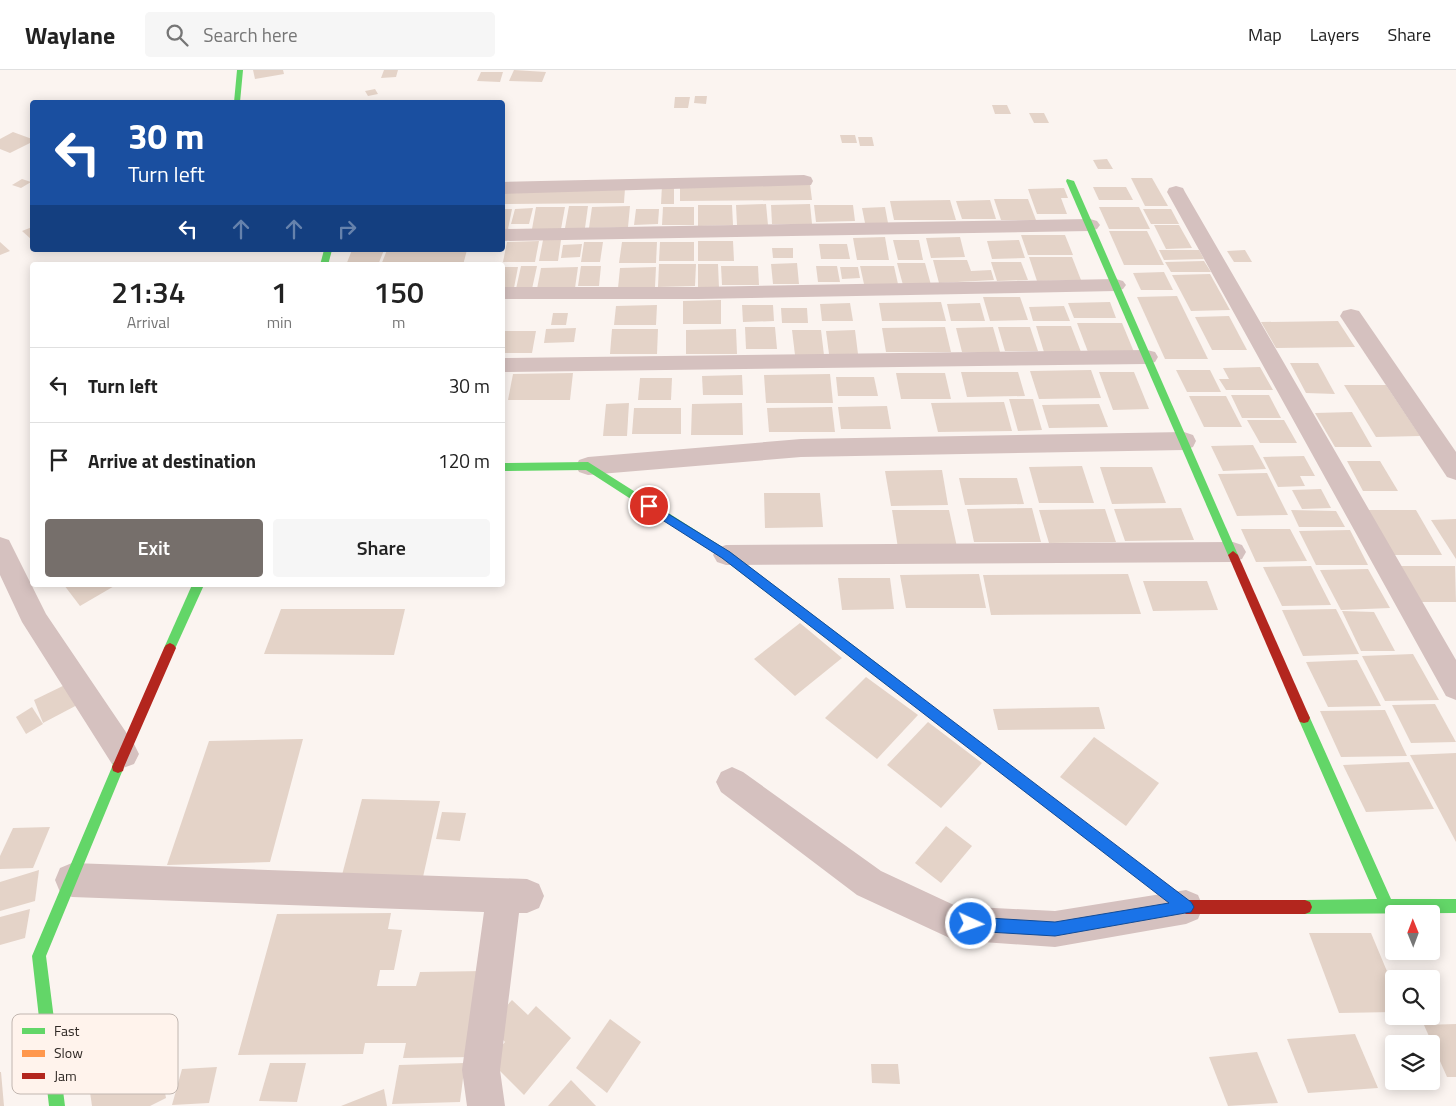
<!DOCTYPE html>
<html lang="en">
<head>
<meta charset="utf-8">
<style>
  body { margin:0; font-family:"Titillium Web",sans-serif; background:#f6f6f6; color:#222; height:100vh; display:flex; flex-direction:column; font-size:19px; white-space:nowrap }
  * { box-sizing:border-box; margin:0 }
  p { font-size:16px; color:#767676 }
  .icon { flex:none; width:28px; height:28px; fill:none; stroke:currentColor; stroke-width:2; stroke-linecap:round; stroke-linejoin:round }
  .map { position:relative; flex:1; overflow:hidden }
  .side { position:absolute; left:30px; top:192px; width:475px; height:325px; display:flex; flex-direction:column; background:#fff; border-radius:5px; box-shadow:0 2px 12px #0003 }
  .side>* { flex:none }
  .banner { position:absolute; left:30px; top:30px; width:475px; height:152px; border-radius:5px; box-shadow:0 2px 12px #0003; background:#1a4fa0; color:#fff; overflow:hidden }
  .needle { width:32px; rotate:359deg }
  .controls { position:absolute; left:1385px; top:835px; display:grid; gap:10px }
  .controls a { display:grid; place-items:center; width:55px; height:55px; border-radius:5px; background:#fff; box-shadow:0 2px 12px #0003; font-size:25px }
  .pin { position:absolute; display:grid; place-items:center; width:42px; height:42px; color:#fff; margin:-21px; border:2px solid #fff; border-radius:50%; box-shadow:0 1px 5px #0007 }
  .me { position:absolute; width:55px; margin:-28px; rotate:93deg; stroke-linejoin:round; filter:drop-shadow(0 0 4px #0008) }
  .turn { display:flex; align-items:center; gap:18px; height:105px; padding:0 15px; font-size:22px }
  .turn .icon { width:65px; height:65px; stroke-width:2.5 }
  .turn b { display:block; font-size:35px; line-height:42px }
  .lanes { display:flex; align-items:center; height:48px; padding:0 15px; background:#0003; justify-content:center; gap:25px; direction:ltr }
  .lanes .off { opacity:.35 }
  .eta { display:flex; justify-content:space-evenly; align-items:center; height:85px; text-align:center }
  .eta b { font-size:30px; font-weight:600; line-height:35px }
  .button { display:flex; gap:10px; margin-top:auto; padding:10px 15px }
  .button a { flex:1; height:58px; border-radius:5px; background:#766f6b; color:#fff; font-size:20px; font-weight:600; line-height:58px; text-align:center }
  .button a+a { background:#f6f6f6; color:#222 }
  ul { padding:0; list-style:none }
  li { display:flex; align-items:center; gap:15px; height:75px; padding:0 15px; border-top:1px solid #e0e0e0 }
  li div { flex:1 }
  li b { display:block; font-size:19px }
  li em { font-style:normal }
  header { display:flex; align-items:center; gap:30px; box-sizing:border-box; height:70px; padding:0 25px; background:#fff; border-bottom:1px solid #e0e0e0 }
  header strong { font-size:24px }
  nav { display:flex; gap:28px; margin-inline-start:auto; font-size:18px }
  .search { width:350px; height:45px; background:#f6f6f6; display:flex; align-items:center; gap:12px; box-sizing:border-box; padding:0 18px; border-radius:5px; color:#767676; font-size:19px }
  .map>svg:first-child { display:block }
  .building { fill:#e4d3c8 }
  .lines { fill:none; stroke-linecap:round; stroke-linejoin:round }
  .street { fill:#d5c1bf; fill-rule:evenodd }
  .fast { fill:#63d668; fill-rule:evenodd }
  .slow { fill:#ff974d; fill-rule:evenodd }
  .jam { fill:#b3261e; fill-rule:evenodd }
  .route { fill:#1a73e8; stroke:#114b97 }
  .key { fill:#fff3ec; stroke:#c1b6b0; stroke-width:1 }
  .key-label { font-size:14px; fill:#2f2824 }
</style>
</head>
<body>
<header>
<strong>Waylane</strong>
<div class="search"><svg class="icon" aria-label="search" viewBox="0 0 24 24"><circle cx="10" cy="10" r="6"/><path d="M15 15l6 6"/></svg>Search here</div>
<nav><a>Map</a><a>Layers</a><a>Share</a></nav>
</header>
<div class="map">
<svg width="1456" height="1036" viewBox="0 0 1456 1036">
  <rect width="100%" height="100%" fill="#fbf4f0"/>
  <g class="building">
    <polygon points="253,0 283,0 284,4 255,9"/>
    <polygon points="384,0 398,0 396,7 381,8"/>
    <polygon points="514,0 546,2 542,12 509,11"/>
    <polygon points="481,2 503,2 500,12 477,11"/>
    <polygon points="375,19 378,24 368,26 365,21"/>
    <polygon points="695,26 707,26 706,34 694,33"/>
    <polygon points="675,27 690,27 688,38 674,38"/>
    <polygon points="992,35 1007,35 1011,44 995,44"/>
    <polygon points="1029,43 1044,43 1049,53 1034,53"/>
    <polygon points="13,62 32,69 32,72 10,83 0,79 0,69"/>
    <polygon points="840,65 855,65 857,73 842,73"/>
    <polygon points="858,67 872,67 874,76 860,76"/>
    <polygon points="1107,89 1113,99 1098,99 1093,90"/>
    <polygon points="1131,108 1152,108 1168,136 1145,136"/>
    <polygon points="22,109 31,112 21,118 12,115"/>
    <polygon points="810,114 812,130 680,131 680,115"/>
    <polygon points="662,115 674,115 674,134 661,134"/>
    <polygon points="1093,117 1126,117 1133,130 1099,130"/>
    <polygon points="625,118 624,133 502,134 502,119"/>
    <polygon points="1064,118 1068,128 1061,128 1067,144 1037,144 1028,119"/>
    <polygon points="994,129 1028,129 1036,150 1001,150"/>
    <polygon points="950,130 956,150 894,150 890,131"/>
    <polygon points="990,130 996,149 962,149 956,131"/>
    <polygon points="766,134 768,155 737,155 736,135"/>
    <polygon points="810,134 812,154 772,154 771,135"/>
    <polygon points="698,135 732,135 733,155 698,156"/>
    <polygon points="814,135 853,135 855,151 816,152"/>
    <polygon points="569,136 588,136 585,158 565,158"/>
    <polygon points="630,136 628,157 589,158 592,137"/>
    <polygon points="536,137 565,137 561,159 532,159"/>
    <polygon points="663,137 694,137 694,155 662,155"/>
    <polygon points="885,137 888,153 865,153 862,138"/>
    <polygon points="1099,137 1139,137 1150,159 1109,159"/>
    <polygon points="533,138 529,154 511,154 515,139"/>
    <polygon points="502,139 512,139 508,159 502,159"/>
    <polygon points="636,139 659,139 658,154 634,155"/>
    <polygon points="1143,139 1171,139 1179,154 1151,154"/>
    <polygon points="1154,155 1179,155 1192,178 1166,179"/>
    <polygon points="32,157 32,170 22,161"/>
    <polygon points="1109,161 1147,161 1164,195 1124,195"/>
    <polygon points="1021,165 1065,165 1073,185 1028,185"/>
    <polygon points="885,167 889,190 857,190 853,168"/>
    <polygon points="960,167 965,187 931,188 926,168"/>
    <polygon points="543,170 561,170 558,191 539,191"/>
    <polygon points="893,170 919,170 923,190 898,190"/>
    <polygon points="1019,170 1025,188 992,189 987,171"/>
    <polygon points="539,171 535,192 503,192 507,172"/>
    <polygon points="698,171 733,171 734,191 698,191"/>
    <polygon points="0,172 10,181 0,185"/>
    <polygon points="584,172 603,172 600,192 581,192"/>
    <polygon points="622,172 657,172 656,193 619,193"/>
    <polygon points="660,172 694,172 694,191 659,191"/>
    <polygon points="582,174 580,187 561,188 563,175"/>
    <polygon points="819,174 847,174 850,189 821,189"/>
    <polygon points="772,178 793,178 793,188 773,188"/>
    <polygon points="352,180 384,180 378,195 346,195"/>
    <polygon points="387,180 467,180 463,195 381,195"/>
    <polygon points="1159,180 1199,180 1204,189 1164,190"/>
    <polygon points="1245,180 1252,192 1234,192 1227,181"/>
    <polygon points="1029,187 1072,187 1081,210 1037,211"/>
    <polygon points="933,190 967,190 971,201 991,200 994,210 939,213"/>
    <polygon points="1204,191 1211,202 1171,202 1165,192"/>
    <polygon points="991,192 1021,192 1028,210 997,211"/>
    <polygon points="797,193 799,214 773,214 771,194"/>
    <polygon points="897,193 925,193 931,215 903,215"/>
    <polygon points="659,194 696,194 695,216 658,217"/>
    <polygon points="698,194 718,194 719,218 698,218"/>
    <polygon points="521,196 537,196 532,219 516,219"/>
    <polygon points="581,196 601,196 599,216 578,216"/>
    <polygon points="721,196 758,196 759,215 722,215"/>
    <polygon points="816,196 837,196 840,212 818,212"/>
    <polygon points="860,196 894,196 898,214 864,214"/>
    <polygon points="502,197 518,197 514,218 502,218"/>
    <polygon points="578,197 575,218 537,219 541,198"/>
    <polygon points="656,197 655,217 618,218 620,198"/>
    <polygon points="840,197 858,197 860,208 842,209"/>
    <polygon points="1164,202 1173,220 1141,220 1133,203"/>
    <polygon points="1210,204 1230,240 1191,241 1172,205"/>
    <polygon points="1177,226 1208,289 1165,289 1137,227"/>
    <polygon points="983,227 1020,227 1028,250 990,251"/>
    <polygon points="721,230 721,254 683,254 683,231"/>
    <polygon points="941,232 946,251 882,251 879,233"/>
    <polygon points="1110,232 1116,248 1074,248 1068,233"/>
    <polygon points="850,233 853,251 822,251 820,234"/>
    <polygon points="980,233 985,251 951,251 947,234"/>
    <polygon points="657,235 656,255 614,255 616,236"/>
    <polygon points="742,235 773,235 774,251 743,252"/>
    <polygon points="1064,236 1070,251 1033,251 1029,237"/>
    <polygon points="781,238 807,238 808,253 782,253"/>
    <polygon points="553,243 568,243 566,255 551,255"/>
    <polygon points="1229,246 1247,280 1212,280 1195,247"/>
    <polygon points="1338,251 1355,277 1276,278 1261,252"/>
    <polygon points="1077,253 1122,253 1134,282 1088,282"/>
    <polygon points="1036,256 1071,256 1081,282 1044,282"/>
    <polygon points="745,257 775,257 777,279 746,279"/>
    <polygon points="945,257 951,282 886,282 882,258"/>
    <polygon points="993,257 1000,282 962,282 956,258"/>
    <polygon points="998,257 1030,257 1038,281 1005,281"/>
    <polygon points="576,258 574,272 544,273 546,259"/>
    <polygon points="612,259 658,259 657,284 610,284"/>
    <polygon points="736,259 737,284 686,284 686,260"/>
    <polygon points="792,260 821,260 824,285 795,285"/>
    <polygon points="855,260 858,284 829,284 826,261"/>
    <polygon points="502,261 536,261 532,283 502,283"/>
    <polygon points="1290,293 1318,293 1335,324 1306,323"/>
    <polygon points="1260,297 1273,320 1226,320 1219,309 1229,309 1223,298"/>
    <polygon points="1091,300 1101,328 1039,329 1030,301"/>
    <polygon points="1176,300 1210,300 1221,322 1187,322"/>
    <polygon points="961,302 1018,302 1025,326 967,327"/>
    <polygon points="1099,302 1134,302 1149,339 1113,340"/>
    <polygon points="573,303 570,330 508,330 513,304"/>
    <polygon points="896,303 945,303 951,329 901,329"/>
    <polygon points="830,304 833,333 766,333 764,305"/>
    <polygon points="742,305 743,325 703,325 702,306"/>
    <polygon points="836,307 874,307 878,326 838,326"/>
    <polygon points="640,308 672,308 671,330 638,330"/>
    <polygon points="1344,315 1386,315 1420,366 1376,367"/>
    <polygon points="1231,325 1269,325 1281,348 1242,348"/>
    <polygon points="1189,326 1226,326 1242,357 1204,357"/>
    <polygon points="1009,329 1033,329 1042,360 1018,361"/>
    <polygon points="1004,332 1012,361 938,362 931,333"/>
    <polygon points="629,333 627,366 603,366 606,334"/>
    <polygon points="742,333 743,365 691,365 692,334"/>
    <polygon points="1099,334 1108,357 1049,358 1042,335"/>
    <polygon points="887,336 891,359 841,359 838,337"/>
    <polygon points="832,337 835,362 769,362 767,338"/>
    <polygon points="634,338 681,338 681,364 632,364"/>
    <polygon points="1352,342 1372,377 1335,377 1315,343"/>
    <polygon points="1247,350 1284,350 1297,373 1260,373"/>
    <polygon points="1253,375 1266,399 1223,401 1211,376"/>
    <polygon points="1304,386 1315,406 1300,406 1305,416 1278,417 1263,387"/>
    <polygon points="1347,391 1380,391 1398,421 1363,421"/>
    <polygon points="1082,396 1094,433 1039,433 1029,397"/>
    <polygon points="1100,397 1152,397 1166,433 1112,434"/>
    <polygon points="942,400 948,435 891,436 885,401"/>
    <polygon points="1267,403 1288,445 1237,446 1218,404"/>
    <polygon points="959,408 1017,408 1024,434 965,435"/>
    <polygon points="1321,419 1331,438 1302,439 1292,420"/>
    <polygon points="764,423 820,423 823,457 765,458"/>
    <polygon points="1032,438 1041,472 974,472 967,439"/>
    <polygon points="1181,438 1194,470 1125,471 1114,439"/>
    <polygon points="1105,439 1116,472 1049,473 1039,440"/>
    <polygon points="892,440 949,440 957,477 898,478"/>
    <polygon points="1291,440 1336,441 1345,457 1299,457"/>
    <polygon points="1367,440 1416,440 1442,485 1392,485"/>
    <polygon points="1456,449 1456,489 1431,450"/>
    <polygon points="1241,459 1290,459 1307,491 1256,492"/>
    <polygon points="1350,460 1368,495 1316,495 1299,461"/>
    <polygon points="1311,496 1331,535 1282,536 1263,497"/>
    <polygon points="1400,496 1455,496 1456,532 1419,532"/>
    <polygon points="1368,499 1390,538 1341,540 1320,500"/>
    <polygon points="979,504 986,538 906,538 900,505"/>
    <polygon points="1128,504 1141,544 991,545 983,505"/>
    <polygon points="838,508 890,508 894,539 842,540"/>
    <polygon points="1143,511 1207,511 1218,540 1153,541"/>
    <polygon points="64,515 116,515 80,536"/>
    <polygon points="281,539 405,539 394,585 264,584"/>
    <polygon points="1336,539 1359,584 1303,586 1282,540"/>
    <polygon points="1342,541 1374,542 1395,581 1361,581"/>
    <polygon points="800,553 842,588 795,626 754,589"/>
    <polygon points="1413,584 1439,630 1385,631 1362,586"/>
    <polygon points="1357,590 1381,636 1328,637 1306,592"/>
    <polygon points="866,607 918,645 877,689 825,648"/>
    <polygon points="71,612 81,633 43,653 34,630"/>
    <polygon points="1435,634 1456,672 1411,673 1392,635"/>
    <polygon points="32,637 43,654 26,664 16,647"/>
    <polygon points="1099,637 1105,659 998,660 993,639"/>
    <polygon points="1385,640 1407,686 1341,687 1320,641"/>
    <polygon points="928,652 982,693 941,738 887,695"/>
    <polygon points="1094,667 1159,713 1126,756 1060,707"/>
    <polygon points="303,669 270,792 167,795 209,671"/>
    <polygon points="1456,683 1456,772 1410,685"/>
    <polygon points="1409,692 1434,739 1366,742 1343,695"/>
    <polygon points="362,729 440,731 423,807 342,805"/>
    <polygon points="442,742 466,743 460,771 436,769"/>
    <polygon points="946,756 972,776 941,813 915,793"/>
    <polygon points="50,757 33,798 0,799 0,786 13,758"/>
    <polygon points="39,800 35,831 0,841 0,812"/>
    <polygon points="30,839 25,868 0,875 0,847"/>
    <polygon points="391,843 388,859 402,860 394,900 380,900 377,916 416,916 420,902 484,901 473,987 403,988 406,973 365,973 363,984 238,985 277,844"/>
    <polygon points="1309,863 1371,863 1394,918 1394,942 1339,943"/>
    <polygon points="512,930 528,945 536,936 571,968 524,1025 489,990 505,972 489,955"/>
    <polygon points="610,949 641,972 607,1023 576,998"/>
    <polygon points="1456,954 1456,1007 1447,1007 1424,955"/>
    <polygon points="1355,964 1378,1018 1308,1023 1287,969"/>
    <polygon points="156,974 166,1028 150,1036 92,1036 88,1008"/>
    <polygon points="1257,982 1278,1033 1228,1036 1209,987"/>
    <polygon points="270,993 306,993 297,1032 259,1031"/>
    <polygon points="465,993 460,1032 392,1034 399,995"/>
    <polygon points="871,994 898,994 900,1014 872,1013"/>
    <polygon points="217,997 209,1033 172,1035 182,999"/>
    <polygon points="0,1002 1,1002 4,1036 0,1036"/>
    <polygon points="571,1010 596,1036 548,1036"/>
    <polygon points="384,1019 387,1036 341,1036"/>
  </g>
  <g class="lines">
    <g class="street">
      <polygon points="804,105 811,107 813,111 811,115 502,124 502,112"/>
      <polygon points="1176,116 1183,118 1185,122 1456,590 1456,630 1446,626 1167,122 1169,118"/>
      <polygon points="1090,149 1097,151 1100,155 1097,159 1090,161 502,171 502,159"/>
      <polygon points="1116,209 1123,211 1126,215 1123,219 1116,221 698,229 502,229 502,217 698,217"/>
      <polygon points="1351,239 1359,241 1456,382 1456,410 1447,407 1340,246 1343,241"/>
      <polygon points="1147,280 1155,282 1158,287 1155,292 1147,294 502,302 502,288"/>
      <polygon points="1184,362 1193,365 1196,371 1193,377 1184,380 801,387 588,405 579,402 576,396 579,390 588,387 801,369"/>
      <polygon points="0,467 9,470 46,544 134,674 139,684 134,694 123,698 112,694 22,552 0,505"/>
      <polygon points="1233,472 1242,475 1246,482 1242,489 1233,492 726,495 717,492 713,485 717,478 726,475"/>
      <polygon points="732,697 743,702 881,801 956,836 1055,841 1186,820 1198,825 1203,837 1198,849 1186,854 1055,877 954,870 857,825 721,722 716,712 721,702"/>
      <polygon points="72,793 527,809 539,814 544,826 539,838 527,843 519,843 500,1000 505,1036 467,1036 462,1000 484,842 72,827 60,822 55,810 60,798"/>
    </g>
    <g class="fast">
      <polygon points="237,0 243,0 240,32 234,32"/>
      <polygon points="1067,109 1074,111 1238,485 1237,488 1233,489 1228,485 1066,111"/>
      <polygon points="324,180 332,180 328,195 320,195"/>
      <polygon points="588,392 730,482 896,608 898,612 896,616 892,617 888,616 722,488 586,400 502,401 502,393"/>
      <polygon points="192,515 204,515 174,581 170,583 166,581 164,578"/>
      <polygon points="1304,643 1308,644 1310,648 1391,829 1456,829 1456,843 1305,844 1300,842 1298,837 1300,832 1305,830 1377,829 1298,648 1300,644"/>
      <polygon points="118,691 123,693 124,697 46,886 65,1036 49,1036 32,886 112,697 113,693"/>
    </g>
    <polygon class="slow" points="892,607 1082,749 1084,753 1082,757 1077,759 1072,757 888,616 886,612 888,608"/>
    <g class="jam">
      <polygon points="1233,481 1238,485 1310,648 1308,652 1304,653 1300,652 1298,648 1228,485"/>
      <polygon points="170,573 174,575 176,578 124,697 123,701 118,703 113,701 112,697 164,578 166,575"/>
      <polygon points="1077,747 1188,830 1305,830 1310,832 1312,837 1310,842 1305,844 1186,844 1072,757 1070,753 1072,749"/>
    </g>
  </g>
  <polygon class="route" points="649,432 730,482 1191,832 1194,837 1191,842 1055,866 971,861 966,859 964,854 966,849 971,847 1055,852 1169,833 722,488 645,439 644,436 645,433"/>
  <rect x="12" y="944" width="166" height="80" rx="8" class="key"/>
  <rect x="22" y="958" width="23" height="6" fill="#63d668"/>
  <rect x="22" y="980" width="23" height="7" fill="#ff974d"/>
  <rect x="22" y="1003" width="23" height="6" fill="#b3261e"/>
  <g class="key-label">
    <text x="54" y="966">Fast</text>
    <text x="54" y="988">Slow</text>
    <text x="54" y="1011">Jam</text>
  </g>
</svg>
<div class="controls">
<a><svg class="needle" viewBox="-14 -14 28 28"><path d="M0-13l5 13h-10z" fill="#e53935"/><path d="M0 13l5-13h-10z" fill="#767676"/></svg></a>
<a><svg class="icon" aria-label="search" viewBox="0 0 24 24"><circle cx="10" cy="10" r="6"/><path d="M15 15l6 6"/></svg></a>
<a><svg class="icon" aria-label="layers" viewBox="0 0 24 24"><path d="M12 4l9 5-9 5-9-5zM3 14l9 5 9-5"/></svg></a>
</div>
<div class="pin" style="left:649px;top:436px;background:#d93025"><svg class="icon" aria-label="arrive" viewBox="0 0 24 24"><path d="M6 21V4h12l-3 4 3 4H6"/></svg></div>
<svg class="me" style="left:971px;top:854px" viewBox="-20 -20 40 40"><circle r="17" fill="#1a73e8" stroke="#fff" stroke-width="3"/><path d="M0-11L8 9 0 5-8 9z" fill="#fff"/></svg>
<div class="banner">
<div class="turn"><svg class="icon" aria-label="left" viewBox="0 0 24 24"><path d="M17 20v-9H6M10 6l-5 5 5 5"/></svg><div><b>30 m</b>Turn left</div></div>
<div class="lanes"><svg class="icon" aria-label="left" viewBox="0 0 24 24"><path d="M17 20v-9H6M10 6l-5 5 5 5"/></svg><svg class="icon off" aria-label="ahead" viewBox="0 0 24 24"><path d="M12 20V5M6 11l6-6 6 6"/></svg><svg class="icon off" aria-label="ahead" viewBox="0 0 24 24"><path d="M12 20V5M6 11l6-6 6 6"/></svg><svg class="icon off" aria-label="right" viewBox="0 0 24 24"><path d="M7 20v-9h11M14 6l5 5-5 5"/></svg></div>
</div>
<section class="side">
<div class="eta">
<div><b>21:34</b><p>Arrival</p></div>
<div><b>1</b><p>min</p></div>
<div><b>150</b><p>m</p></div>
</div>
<ul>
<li><svg class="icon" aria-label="left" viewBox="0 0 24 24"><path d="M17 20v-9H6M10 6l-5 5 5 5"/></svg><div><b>Turn left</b></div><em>30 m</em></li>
<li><svg class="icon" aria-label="arrive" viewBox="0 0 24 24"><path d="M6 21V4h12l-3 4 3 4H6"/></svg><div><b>Arrive at destination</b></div><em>120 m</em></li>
</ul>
<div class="button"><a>Exit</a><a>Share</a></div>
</section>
</div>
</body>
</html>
